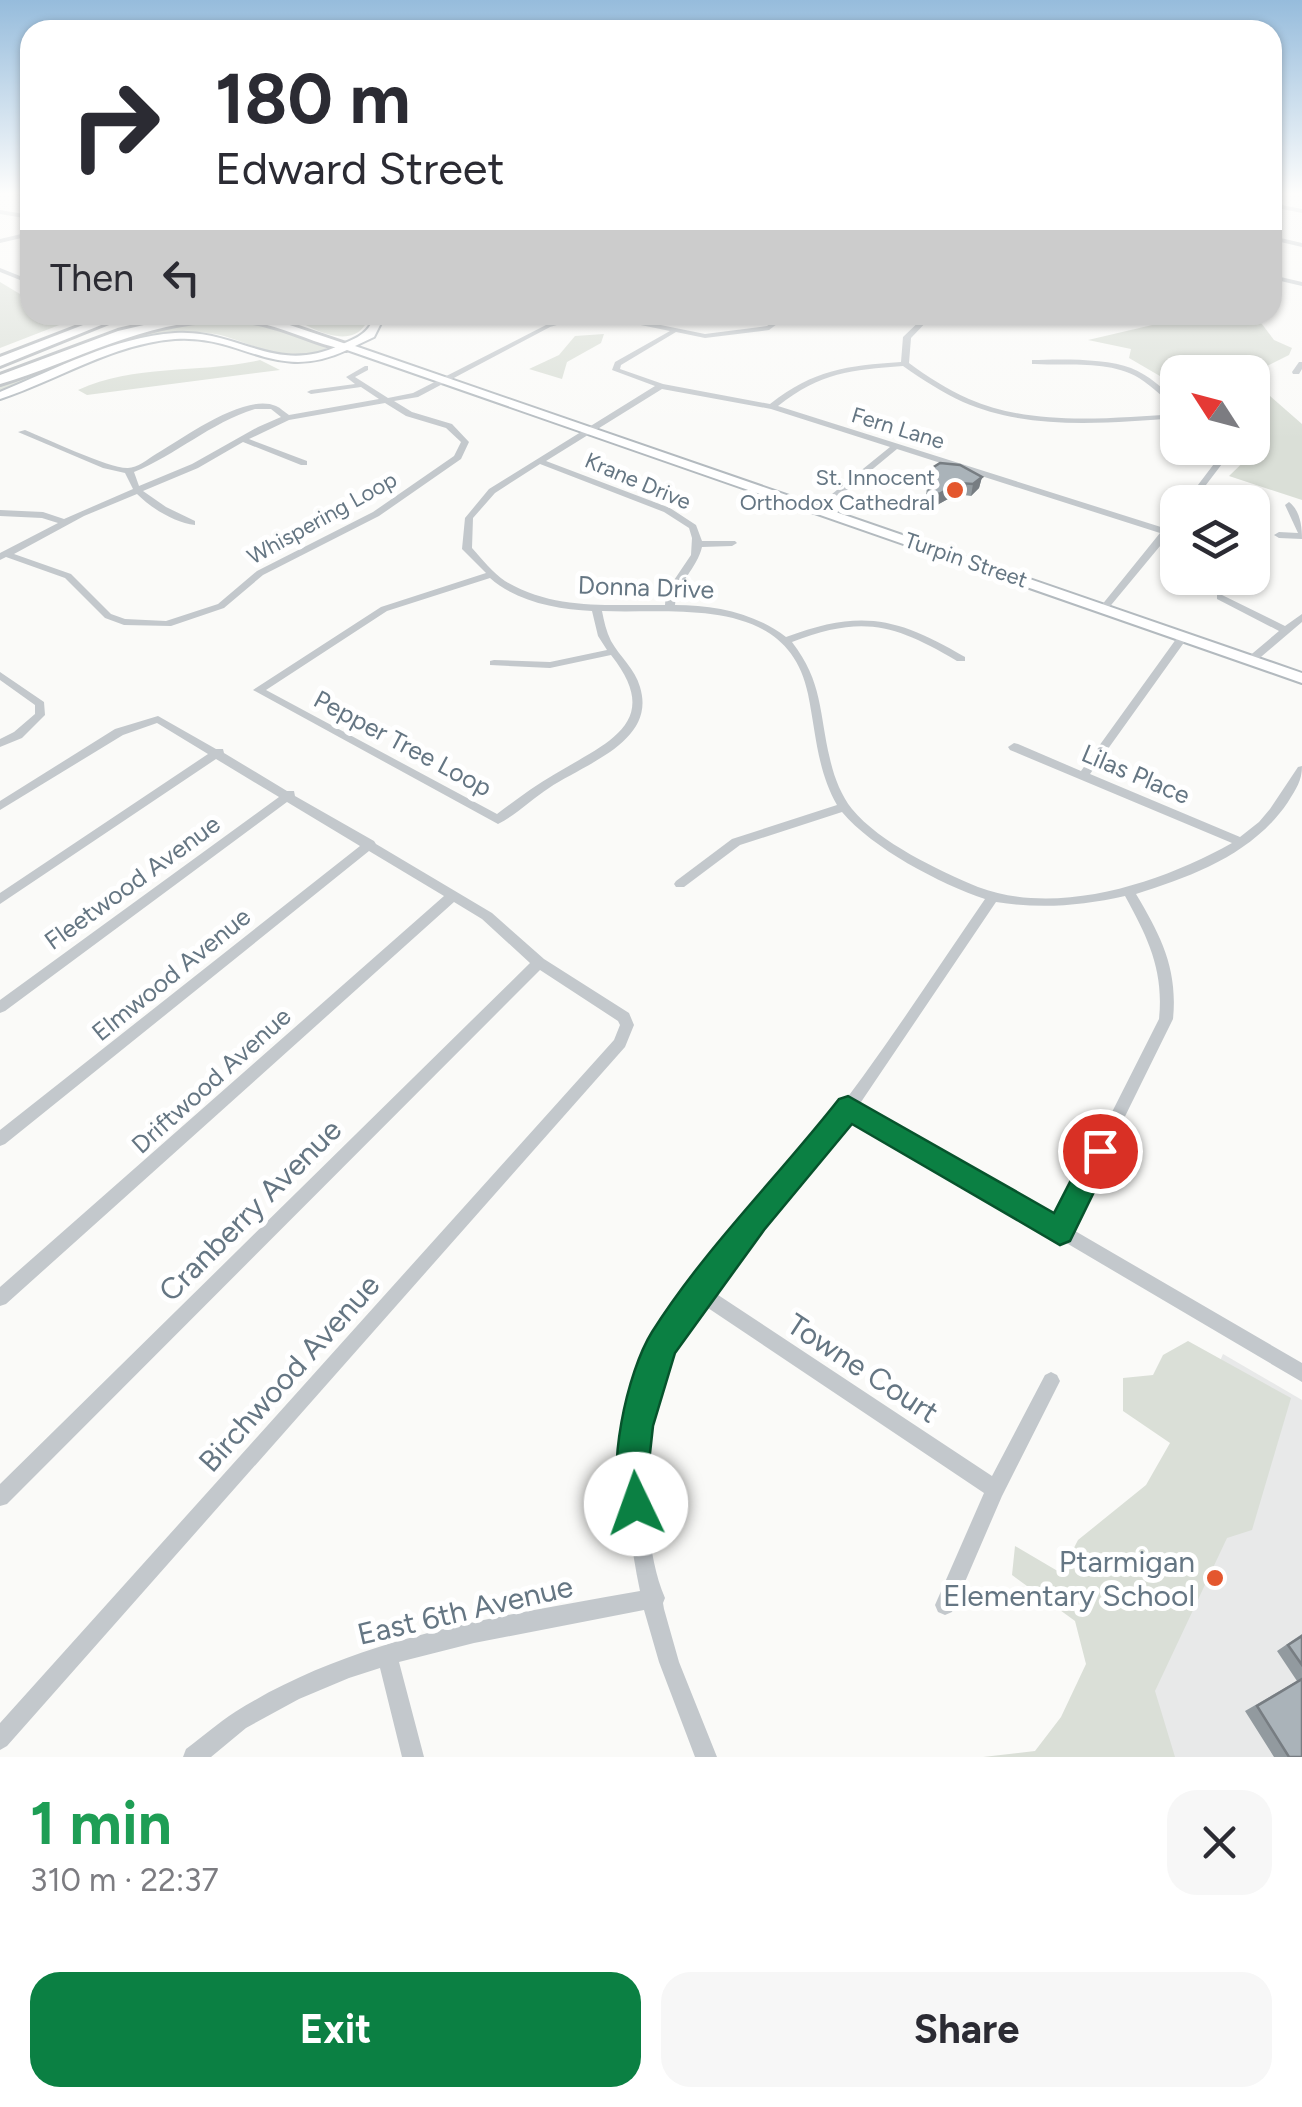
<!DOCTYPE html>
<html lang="en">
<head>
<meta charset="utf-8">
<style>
  body { margin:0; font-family:Figtree,sans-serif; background:#f7f7f7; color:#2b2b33; height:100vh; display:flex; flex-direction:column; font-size:38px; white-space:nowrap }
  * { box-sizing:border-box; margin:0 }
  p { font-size:32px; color:#7c7c81 }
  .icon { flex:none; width:55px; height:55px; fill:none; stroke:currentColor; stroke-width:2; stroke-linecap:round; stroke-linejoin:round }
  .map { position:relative; height:1757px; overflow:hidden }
  .side { display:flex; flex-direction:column; background:#fff; flex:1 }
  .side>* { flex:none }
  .top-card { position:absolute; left:20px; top:20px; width:1262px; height:305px; border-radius:30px; box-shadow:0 2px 8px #0004; background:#fff; color:#2b2b33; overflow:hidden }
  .needle { width:65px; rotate:306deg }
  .fabs { position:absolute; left:1160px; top:355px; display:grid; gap:20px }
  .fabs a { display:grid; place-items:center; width:110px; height:110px; border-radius:20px; background:#fff; box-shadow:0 2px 8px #0004; font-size:50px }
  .pin { position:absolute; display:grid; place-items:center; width:85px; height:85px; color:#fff; margin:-42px; border:5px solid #fff; border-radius:50%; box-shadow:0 2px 10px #0007 }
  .me { position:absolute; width:110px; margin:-55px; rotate:357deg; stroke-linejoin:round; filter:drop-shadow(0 0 8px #0008) }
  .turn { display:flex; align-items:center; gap:35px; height:210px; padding:0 30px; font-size:45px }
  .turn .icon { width:130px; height:130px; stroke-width:2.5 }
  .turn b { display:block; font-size:70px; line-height:85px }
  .then { display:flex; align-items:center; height:95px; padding:0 30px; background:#0003; gap:20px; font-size:38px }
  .round { display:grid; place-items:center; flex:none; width:105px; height:105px; border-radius:30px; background:#f7f7f7 }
  .headline { display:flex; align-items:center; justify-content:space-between; height:170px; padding:0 30px }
  h1 { font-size:60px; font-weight:700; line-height:75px; color:#1e9e55 }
  .button { display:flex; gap:20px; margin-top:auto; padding:20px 30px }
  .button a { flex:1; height:115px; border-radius:30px; background:#0b8043; color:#fff; font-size:40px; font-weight:700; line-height:115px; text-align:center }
  .button a+a { background:#f7f7f7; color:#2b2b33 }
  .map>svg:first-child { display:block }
  .built { fill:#e8e9e9 }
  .green { fill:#dadfd7 }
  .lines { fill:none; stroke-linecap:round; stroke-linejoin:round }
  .secondary-casing { stroke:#b3babf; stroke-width:4 }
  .highway-casing { stroke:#b4b9bd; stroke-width:6 }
  .street { fill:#c3c8cc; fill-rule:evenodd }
  .secondary { fill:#fff; fill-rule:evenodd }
  .highway { fill:#fff; fill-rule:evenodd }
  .wall { fill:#929a9f }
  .shaded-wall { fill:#777d82 }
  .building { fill:#aab3b9; stroke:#777d82; stroke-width:2.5 }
  .route { fill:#0b8043; stroke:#07532c; stroke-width:2.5 }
  .poi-dot { fill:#e4572e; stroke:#fff; stroke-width:4 }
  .labels { text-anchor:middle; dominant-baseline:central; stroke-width:10; stroke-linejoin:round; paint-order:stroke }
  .far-street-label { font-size:22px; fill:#657683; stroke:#fff }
  .far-poi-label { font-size:22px; fill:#657683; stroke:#fff; text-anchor:end }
  .street-label { font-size:25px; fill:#657683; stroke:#fff }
  .near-street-label { font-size:30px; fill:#657683; stroke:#fff }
  .near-poi-label { font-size:30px; fill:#657683; stroke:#fff; text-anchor:end }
</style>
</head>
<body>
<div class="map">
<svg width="1302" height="1757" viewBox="0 0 1302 1757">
  <rect width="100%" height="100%" fill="#fafaf8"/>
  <polygon class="built" points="1223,1354 1302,1400 1302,1757 1053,1757"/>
  <g class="green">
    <polygon points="0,282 30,300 30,315 85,315 0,348"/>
    <path d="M289 315H346L365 325C349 350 308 328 289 315Z"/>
    <polygon points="1195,315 1255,315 1274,340 1292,348 1289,355 1253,373 1178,372 1177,386 1129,358 1131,349 1088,340"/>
    <path d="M240 319 264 324 327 348C294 373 243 336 208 333 137 328 65 369 0 393V386C78 355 154 321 240 319Z"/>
    <polygon points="604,334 601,343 567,362 562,379 529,369 559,355 575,336"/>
    <path d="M260 360 280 370 87 395 78 390C136 363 199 374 260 360Z"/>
    <polygon points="1253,389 1269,395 1302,424 1302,500 1229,476 1261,445 1253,442"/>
    <polygon points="1188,1341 1291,1398 1252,1530 1227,1538 1155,1691 1175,1757 983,1757 1035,1751 1061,1717 1086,1664 1075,1621 1012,1575 1015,1546 1061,1573 1078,1540 1146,1485 1170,1443 1123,1411 1123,1378 1153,1375 1163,1355"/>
  </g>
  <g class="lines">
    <g class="secondary-casing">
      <path id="secondary" d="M355 315H368L381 323 374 337 355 346 1302 673V683L347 350C275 384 242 334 175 339 112 344 58 380 0 399V392C56 369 114 337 175 333 238 329 276 376 340 345 352 340 364 336 371 324Z"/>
    </g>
    <g class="highway-casing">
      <g id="highway">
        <polygon points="109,315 126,315 0,366 0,357"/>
        <path d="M187 315 263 316 352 346 346 350 334 347C307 340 281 326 253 322 161 310 84 359 0 384V375L118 331Z"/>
      </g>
    </g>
    <g class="street">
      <polygon points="11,193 30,196 30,200 12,194"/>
      <polygon points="1272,203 1302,209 1302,213 1272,207"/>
      <polygon points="0,210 30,215 30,219 0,214"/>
      <polygon points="30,232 30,236 0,243 0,239"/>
      <polygon points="1272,236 1302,243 1302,247 1272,240"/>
      <polygon points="0,268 30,280 30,284 0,272"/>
      <polygon points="1272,275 1302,282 1302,286 1272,279"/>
      <path d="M782 315H789L769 330 705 338 676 332 621 365 620 369 663 384 770 404C815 369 846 366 901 362L903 337 926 315H933L911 338 909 363C928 377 947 389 969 399 1034 427 1109 418 1178 414V418C1107 423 1030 431 963 402 942 392 923 380 903 366 851 370 821 372 778 406L1164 528 1178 514V523L1170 534 1107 610H1101V606L1160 533 897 449 822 511H816V507L890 447 771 409 662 389 546 461 670 508 696 525 702 541H735L737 543 732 546 702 547C697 569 677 582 675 605 714 605 755 613 786 637 861 609 897 617 965 657V661H957C894 624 863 615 792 642 823 682 819 713 830 759 834 777 841 795 852 809 880 843 938 870 978 887 1058 917 1161 883 1232 843L1010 750 1008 747 1014 743 1018 744 1081 771 1179 635 1183 634 1188 637 1090 774 1240 837 1259 822 1270 809 1298 767 1302 766C1302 781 1296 789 1288 802 1253 854 1193 876 1136 894 1161 936 1178 969 1173 1019L1070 1228 1302 1363V1382L851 1116 806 1174 709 1289 992 1476 1045 1375 1051 1372 1057 1375 1060 1381 1057 1387 1002 1496 952 1612 945 1615 938 1612 935 1605 984 1493 699 1302C650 1369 638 1441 648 1523 651 1549 655 1575 665 1598L663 1603 664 1609 679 1662 717 1757H695L659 1662 644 1610 474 1643 399 1662 424 1757H402L380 1668 349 1678 299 1699 246 1728 211 1757H183L186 1749C202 1737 218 1723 235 1712 356 1636 501 1616 640 1591 621 1499 616 1401 669 1318 710 1252 770 1197 818 1136 878 1060 930 979 985 899 940 884 872 848 842 812L740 845 684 887H676L674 884 676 881 732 839 837 805C817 770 816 733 808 694 788 595 677 614 602 611 604 621 606 631 611 641 620 657 635 669 640 687 657 742 584 764 549 788 532 799 516 815 498 824L253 690 381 607 486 573 462 549 465 518 489 489 655 386 612 370 615 362 670 331 621 321 574 320 550 327 418 397 394 401 412 412 452 424 469 442 461 459 379 516 263 575 224 608 171 626 124 625 105 618 65 578 6 557 0 560V553L58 523 42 518 0 516V510L43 512 64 519 133 489 125 473 103 468 18 432 25 430C45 438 110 469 128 468 137 468 148 459 156 454 182 439 245 392 276 406 281 408 284 412 289 415L379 399 361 387 311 394 307 392 311 390 355 384 346 377 365 366H368V370L355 377 388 398 413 393 546 325 574 316 621 317 705 334 767 326ZM385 403 406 416 446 428 461 442 454 456 373 512 257 571 218 604 166 621 125 619 111 614 71 574 14 554 84 516 137 494C151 508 175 523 195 525V521L166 507 143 491 198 468 243 442 301 465H307V461L249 439 289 420ZM255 409H271L281 417 258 427 192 464 139 486 134 472C176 455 210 423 255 409ZM540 464 664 512 689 528 692 538 691 555 666 592 665 605C610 604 555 611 505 581 493 573 482 559 472 548L473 518 495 493ZM490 578C517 602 557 609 592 611L598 636 607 650 550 662 494 660 490 661V665L550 668 611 655C665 723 606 743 555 774 534 786 516 800 497 814L266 690 387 611ZM1125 896C1148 938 1164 970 1159 1019L1057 1221 859 1105 996 902C1040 909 1081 906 1125 896Z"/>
      <polygon points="1045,315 1055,315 1055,316 1052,318"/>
      <path d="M1032 360C1059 359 1106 358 1131 368 1149 375 1163 389 1178 401V408C1164 399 1153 387 1139 378 1109 360 1069 366 1035 364H1032Z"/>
      <polygon points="1299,362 1302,362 1302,369 1299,374 1293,374 1292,372"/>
      <polygon points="1218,448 1226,448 1228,456 1193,502 1185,502 1220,456"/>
      <path d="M1289 502C1300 510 1302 526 1302 539L1279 538 1274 535 1279 532 1298 533 1285 505Z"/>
      <polygon points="1220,594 1285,626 1302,614 1302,622 1255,662 1247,662 1247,658 1279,631 1217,599 1217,595"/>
      <polygon points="0,672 44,702 45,715 22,738 0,747 0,739 14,732 35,714 35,705 0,680"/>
      <polygon points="158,716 216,749 223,749 224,753 287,791 294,791 295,796 374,841 376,844 492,913 544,959 629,1013 634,1025 625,1047 7,1746 0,1750 0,1723 614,1040 620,1025 618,1021 540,970 7,1504 0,1506 0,1484 530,963 482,919 454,902 6,1304 0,1306 0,1287 444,896 369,851 5,1144 0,1146 0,1130 360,846 287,802 5,1011 0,1013 0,1000 279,797 216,759 0,904 0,893 208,754 157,723 123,735 0,810 0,801 115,729"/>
    </g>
    <use href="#secondary" class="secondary"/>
    <use href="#highway" class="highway"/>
  </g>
  <g class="wall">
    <polygon points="929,470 982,477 979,488 971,496 957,494 937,505 929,504 926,496"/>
    <polygon points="1302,1634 1302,1757 1274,1757 1245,1711 1297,1681 1277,1651"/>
  </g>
  <g class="shaded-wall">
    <polygon points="982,477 979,488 971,496 973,484"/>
    <polygon points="959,483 957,494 937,505 939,494"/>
  </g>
  <g class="building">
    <polygon points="940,463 960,465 982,477 973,484 959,483 939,494 931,492 928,484 934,479 929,470"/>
    <polygon points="1302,1636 1302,1665 1288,1645"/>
    <polygon points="1302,1679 1302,1757 1289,1757 1257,1706"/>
  </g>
  <linearGradient id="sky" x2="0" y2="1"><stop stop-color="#96bcdc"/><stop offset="0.44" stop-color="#fdfdfc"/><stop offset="1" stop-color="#fdfdfc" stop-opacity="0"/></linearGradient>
  <rect width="1302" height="439" fill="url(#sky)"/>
  <path class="route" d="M848 1096 1054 1213 1090 1143 1100 1139 1110 1143 1114 1151 1070 1241 1060 1245 852 1124 764 1230 675 1353 653 1426 648 1471 653 1504 648 1517 636 1522 623 1517C605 1472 627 1372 652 1332 705 1248 778 1177 839 1099Z"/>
  <g class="poi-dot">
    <circle cx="955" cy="490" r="10"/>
    <circle cx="1215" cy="1578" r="10"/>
  </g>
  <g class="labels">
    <g class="far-street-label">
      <text transform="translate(898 428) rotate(17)">Fern Lane</text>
      <text transform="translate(638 481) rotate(23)">Krane Drive</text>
      <text transform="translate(322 518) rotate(-29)">Whispering Loop</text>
      <text transform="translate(966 560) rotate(19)">Turpin Street</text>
    </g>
    <g class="far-poi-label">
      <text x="935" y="477">St. Innocent<tspan x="935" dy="25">Orthodox Cathedral</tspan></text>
    </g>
    <g class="street-label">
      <text transform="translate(646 587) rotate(2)">Donna Drive</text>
      <text transform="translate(403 743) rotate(28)">Pepper Tree Loop</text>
      <text transform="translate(1136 774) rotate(23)">Lilas Place</text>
      <text transform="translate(132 882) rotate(-36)">Fleetwood Avenue</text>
      <text transform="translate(171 974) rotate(-39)">Elmwood Avenue</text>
      <text transform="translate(211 1080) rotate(-42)">Driftwood Avenue</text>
    </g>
    <g class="near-street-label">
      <text transform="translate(250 1210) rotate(-45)">Cranberry Avenue</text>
      <text transform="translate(863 1368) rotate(33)">Towne Court</text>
      <text transform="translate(289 1373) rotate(-48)">Birchwood Avenue</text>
      <text transform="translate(465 1610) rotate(-13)">East 6th Avenue</text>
    </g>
    <g class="near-poi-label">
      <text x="1195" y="1561">Ptarmigan<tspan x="1195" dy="34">Elementary School</tspan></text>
    </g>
  </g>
</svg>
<div class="fabs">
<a><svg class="needle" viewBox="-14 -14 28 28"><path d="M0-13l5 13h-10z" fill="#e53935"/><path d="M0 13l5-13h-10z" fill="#7c7c81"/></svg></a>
<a><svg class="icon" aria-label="layers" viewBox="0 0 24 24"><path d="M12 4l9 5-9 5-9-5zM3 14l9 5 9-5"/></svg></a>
</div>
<div class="pin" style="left:1100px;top:1151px;background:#d93025"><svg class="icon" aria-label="arrive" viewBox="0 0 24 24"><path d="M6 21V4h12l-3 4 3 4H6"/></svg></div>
<svg class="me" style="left:636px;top:1504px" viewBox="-20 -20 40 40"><circle r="19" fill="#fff"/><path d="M0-13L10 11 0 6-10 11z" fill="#0b8043"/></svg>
<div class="top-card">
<div class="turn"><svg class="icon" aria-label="right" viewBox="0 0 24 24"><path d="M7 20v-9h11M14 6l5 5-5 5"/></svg><div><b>180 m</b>Edward Street</div></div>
<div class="then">Then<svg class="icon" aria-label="left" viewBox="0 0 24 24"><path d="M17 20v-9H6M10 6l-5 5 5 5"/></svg></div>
</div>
</div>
<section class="side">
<div class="headline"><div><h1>1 min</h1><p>310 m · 22:37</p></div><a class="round"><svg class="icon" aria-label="close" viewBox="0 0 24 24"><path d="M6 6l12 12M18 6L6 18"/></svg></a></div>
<div class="button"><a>Exit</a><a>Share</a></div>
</section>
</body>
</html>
